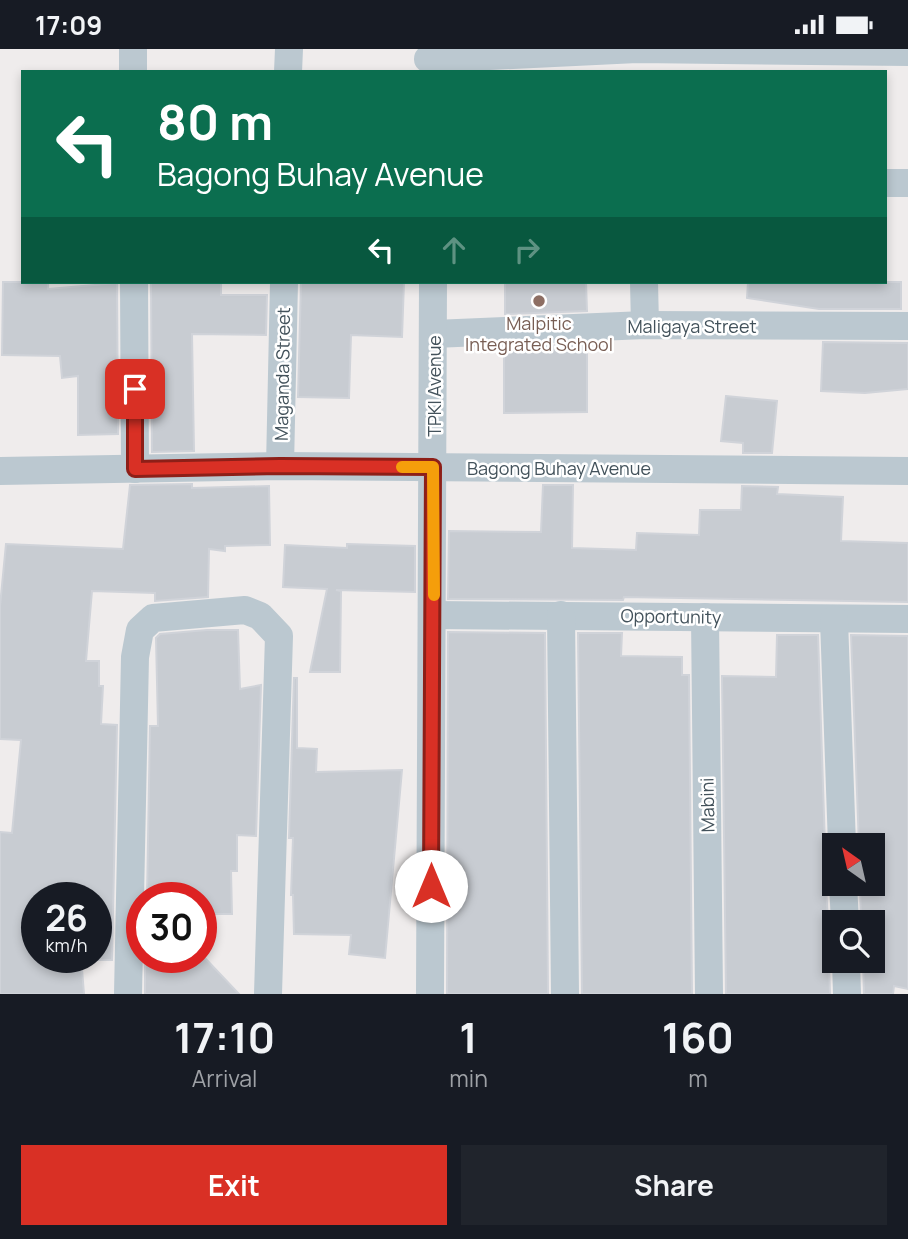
<!DOCTYPE html>
<html lang="en">
<head>
<meta charset="utf-8">
<style>
  body { margin:0; font-family:Manrope,sans-serif; background:#20242c; color:#f1f3f6; height:100vh; display:flex; flex-direction:column; font-size:26px; white-space:nowrap }
  * { box-sizing:border-box; margin:0 }
  p { font-size:23px; color:#9ea1a6 }
  .icon { flex:none; width:38px; height:38px; fill:none; stroke:currentColor; stroke-width:2; stroke-linecap:round; stroke-linejoin:round }
  .map { position:relative; height:945px; overflow:hidden }
  .sheet { display:flex; flex-direction:column; background:#171b24; flex:1 }
  .sheet>* { flex:none }
  .guide { position:absolute; left:21px; top:21px; width:866px; height:214px; border-radius:0px; box-shadow:0 4px 10px #0003; background:#0b6e4f; color:#fff; overflow:hidden }
  .needle { width:46px; rotate:326deg }
  .buttons { position:absolute; left:822px; top:784px; display:grid; gap:14px }
  .buttons a { display:grid; place-items:center; width:63px; height:63px; border-radius:0px; background:#171b24; box-shadow:0 4px 10px #0003; font-size:35px }
  .speed { position:absolute; left:21px; top:833px; display:flex; gap:14px; font-size:35px; font-weight:700; text-align:center }
  .speed>* { display:grid; place-content:center; width:91px; height:91px; border-radius:50%; background:#171b24; box-shadow:0 4px 10px #0003; line-height:1 }
  .speed small { font-size:18px; font-weight:400 }
  .speed .limit { border:10px solid #d22; background:#fff; color:#111 }
  .pin { position:absolute; display:grid; place-items:center; width:60px; height:60px; color:#fff; margin:-30px; border-radius:14px; box-shadow:0 4px 10px #0006 }
  .me { position:absolute; width:77px; margin:-38px; rotate:0deg; stroke-linejoin:round; filter:drop-shadow(0 0 5px #0008) }
  .turn { display:flex; align-items:center; gap:24px; height:147px; padding:0 21px; font-size:32px }
  .turn .icon { width:91px; height:91px; stroke-width:2.5 }
  .turn b { display:block; font-size:49px; line-height:60px }
  .lanes { display:flex; align-items:center; height:66px; padding:0 21px; background:#0003; justify-content:center; gap:35px; direction:ltr }
  .lanes .off { opacity:.35 }
  .eta { display:flex; justify-content:space-evenly; align-items:center; height:119px; text-align:center }
  .eta b { font-size:42px; font-weight:700; line-height:49px }
  .primary-button { display:flex; gap:14px; margin-top:auto; padding:14px 21px }
  .primary-button a { flex:1; height:80px; border-radius:0px; background:#d93025; color:#fff; font-size:28px; font-weight:700; line-height:80px; text-align:center }
  .primary-button a+a { background:#20242c; color:#f1f3f6 }
  .status { display:flex; justify-content:space-between; align-items:center; height:49px; padding:0 35px; background:#171b24; direction:ltr }
  .status svg { height:19px; fill:currentColor }
  .map>svg:first-child { display:block }
  .building { fill:#c8ccd2; stroke:#d0d3d9; stroke-width:2 }
  .lines { fill:none; stroke-linecap:round; stroke-linejoin:round }
  .street { stroke:#bbc8d0; stroke-width:28 }
  .route-casing { stroke:#8d1f18; stroke-width:18 }
  .route { stroke:#d93025; stroke-width:12 }
  .slow { stroke:#f59e0b; stroke-width:12 }
  .education-dot { fill:#8d6e63; stroke:#fff; stroke-width:2.5 }
  .labels { text-anchor:middle; dominant-baseline:central; stroke-width:5; stroke-linejoin:round; paint-order:stroke }
  .education-label { font-size:18px; fill:#785e54; stroke:#fff }
  .street-label { font-size:18px; fill:#43525b; stroke:#fff }
</style>
</head>
<body>
<div class="status"><b>17:09</b><svg viewBox="0 0 49 12"><path d="M0 12V9h3v3zM5 12V6h3v6zM10 12V3h3v9zM15 12V0h3v12zM26 1h20v11H26zM47 4h2v5h-2z"/></svg></div>
<div class="map">
<svg width="908" height="945" viewBox="0 0 908 945">
  <rect width="100%" height="100%" fill="#efecec"/>
  <g class="building">
    <polygon points="3,233 48,233 48,240 117,234 118,385 78,386 78,327 62,329 60,307 2,306"/>
    <polygon points="151,233 221,233 221,246 267,246 266,286 192,285 194,402 152,403"/>
    <polygon points="301,233 404,233 402,288 351,286 349,349 298,348"/>
    <polygon points="505,233 586,233 587,262 505,265"/>
    <polygon points="748,233 901,233 901,260 819,260 747,249"/>
    <polygon points="823,293 908,294 908,340 865,344 821,342"/>
    <polygon points="587,295 587,363 504,364 504,299"/>
    <polygon points="726,347 777,352 772,404 743,404 743,394 721,392"/>
    <polygon points="192,435 192,439 269,437 270,496 225,497 225,502 209,500 208,548 155,552 155,544 92,542 86,612 99,612 99,637 103,637 101,675 117,676 112,911 96,911 96,849 46,846 45,849 37,849 37,908 81,908 84,945 0,945 0,783 12,784 21,691 0,690 0,557 6,495 123,500 130,436"/>
    <polygon points="543,436 573,436 572,499 636,501 637,484 699,486 700,461 741,461 742,437 778,438 777,445 843,448 841,492 908,494 908,553 624,548 623,551 448,550 449,482 541,483"/>
    <polygon points="347,495 415,497 415,543 336,541 341,542 340,623 310,623 327,540 283,538 285,496 347,499"/>
    <polygon points="207,581 238,581 240,640 261,636 256,787 237,786 237,822 231,822 232,865 201,865 201,849 147,849 150,677 158,677 156,589 160,585"/>
    <polygon points="448,583 545,584 548,945 447,945"/>
    <polygon points="578,584 622,584 621,607 682,608 682,626 689,626 692,945 582,945"/>
    <polygon points="777,586 818,586 825,797 835,811 835,821 826,836 828,874 835,886 835,900 829,913 830,945 726,945 722,627 776,628"/>
    <polygon points="851,586 908,587 908,940 894,937 893,945 864,945 863,912 873,912 873,873 861,873 860,835 873,835 873,796 859,796"/>
    <polygon points="294,629 297,629 297,699 317,700 316,723 402,721 385,909 349,905 351,886 294,885 293,846 291,846 293,789 289,789"/>
    <polygon points="145,908 204,908 239,945 145,945"/>
  </g>
  <g class="lines">
    <g class="street">
      <polyline points="133,0 133,23"/>
      <polyline points="428,10 637,0 908,3"/>
      <polyline points="288,23 289,0"/>
      <polyline points="886,134 908,134"/>
      <polyline points="134,233 135,420"/>
      <polyline points="644,233 645,276"/>
      <polyline points="434,285 645,276 908,277"/>
      <polyline points="280,417 284,233"/>
      <polyline points="0,422 280,417 908,422"/>
      <polyline points="434,566 908,570"/>
      <polyline points="561,566 565,945"/>
      <polyline points="705,568 709,945"/>
      <polyline points="834,571 842,796"/>
      <polyline points="843,835 845,873"/>
      <polyline points="846,912 847,945"/>
      <polyline points="128,945 135,608 140,581 153,569 245,561 260,567 279,587 268,945"/>
      <polyline points="430,945 433,233"/>
    </g>
  </g>
  <g class="lines">
    <g class="route-casing">
      <polyline id="route" points="135,340 135,420 280,417 433,418 431,837"/>
    </g>
    <use href="#route" class="route"/>
    <polyline class="slow" points="402,418 433,418 434,546"/>
  </g>
  <circle class="education-dot" cx="539" cy="252" r="7"/>
  <g class="labels">
    <g class="education-label">
      <text x="539" y="274">Malpitic<tspan x="539" dy="21">Integrated School</tspan></text>
    </g>
    <g class="street-label">
      <text x="692" y="277">Maligaya Street</text>
      <text transform="translate(282 325) rotate(-89)">Maganda Street</text>
      <text transform="translate(434 337) rotate(-90)">TPKI Avenue</text>
      <text x="559" y="419">Bagong Buhay Avenue</text>
      <text transform="translate(671 567) rotate(1)">Opportunity</text>
      <text transform="translate(707 756) rotate(-91)">Mabini</text>
    </g>
  </g>
</svg>
<div class="buttons">
<a><svg class="needle" viewBox="-14 -14 28 28"><path d="M0-13l5 13h-10z" fill="#e53935"/><path d="M0 13l5-13h-10z" fill="#9ea1a6"/></svg></a>
<a><svg class="icon" aria-label="search" viewBox="0 0 24 24"><circle cx="10" cy="10" r="6"/><path d="M15 15l6 6"/></svg></a>
</div>
<div class="speed"><div>26<small>km/h</small></div><div class="limit">30</div></div>
<div class="pin" style="left:135px;top:340px;background:#d93025"><svg class="icon" aria-label="arrive" viewBox="0 0 24 24"><path d="M6 21V4h12l-3 4 3 4H6"/></svg></div>
<svg class="me" style="left:431px;top:837px" viewBox="-20 -20 40 40"><circle r="19" fill="#fff"/><path d="M0-13L10 11 0 6-10 11z" fill="#d93025"/></svg>
<div class="guide">
<div class="turn"><svg class="icon" aria-label="left" viewBox="0 0 24 24"><path d="M17 20v-9H6M10 6l-5 5 5 5"/></svg><div><b>80 m</b>Bagong Buhay Avenue</div></div>
<div class="lanes"><svg class="icon" aria-label="left" viewBox="0 0 24 24"><path d="M17 20v-9H6M10 6l-5 5 5 5"/></svg><svg class="icon off" aria-label="ahead" viewBox="0 0 24 24"><path d="M12 20V5M6 11l6-6 6 6"/></svg><svg class="icon off" aria-label="right" viewBox="0 0 24 24"><path d="M7 20v-9h11M14 6l5 5-5 5"/></svg></div>
</div>
</div>
<section class="sheet">
<div class="eta">
<div><b>17:10</b><p>Arrival</p></div>
<div><b>1</b><p>min</p></div>
<div><b>160</b><p>m</p></div>
</div>
<div class="primary-button"><a>Exit</a><a>Share</a></div>
</section>
</body>
</html>
